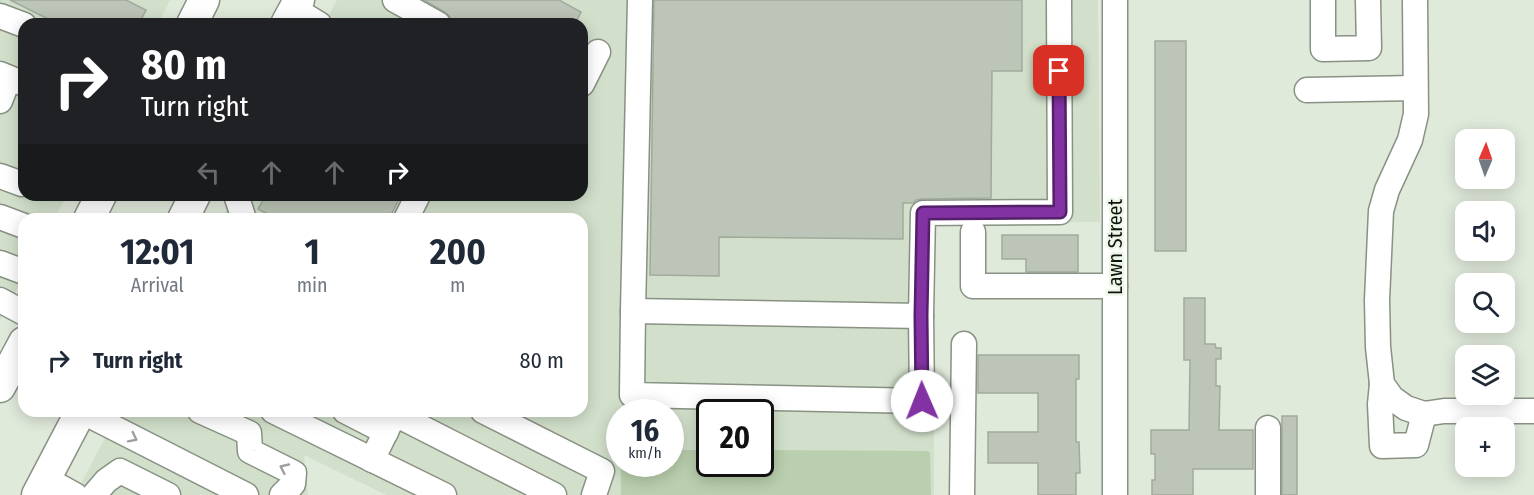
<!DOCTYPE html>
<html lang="en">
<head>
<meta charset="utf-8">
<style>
  body { margin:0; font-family:"Fira Sans Condensed",sans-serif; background:#f6f6f7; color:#1f2937; height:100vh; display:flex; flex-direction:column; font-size:22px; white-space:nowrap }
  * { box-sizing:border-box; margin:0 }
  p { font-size:20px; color:#747a83 }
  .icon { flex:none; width:33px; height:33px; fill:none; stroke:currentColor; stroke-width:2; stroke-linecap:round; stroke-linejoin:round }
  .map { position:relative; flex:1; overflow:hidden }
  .details { position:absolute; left:18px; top:213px; width:570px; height:204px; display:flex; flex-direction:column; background:#fff; border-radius:18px; box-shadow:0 3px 15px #0003 }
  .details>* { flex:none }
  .banner { position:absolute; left:18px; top:18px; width:570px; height:183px; border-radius:18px; box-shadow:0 3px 15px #0003; background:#202124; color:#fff; overflow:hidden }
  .needle { width:39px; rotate:2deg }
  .controls { position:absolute; left:1455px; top:129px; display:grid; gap:12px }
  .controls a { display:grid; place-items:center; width:60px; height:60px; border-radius:12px; background:#fff; box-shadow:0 3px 15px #0003; font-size:30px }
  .speed { position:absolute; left:606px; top:399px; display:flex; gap:12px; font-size:30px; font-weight:700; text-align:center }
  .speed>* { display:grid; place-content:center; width:78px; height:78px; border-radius:50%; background:#fff; box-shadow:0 3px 15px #0003; line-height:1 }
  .speed small { font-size:15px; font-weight:400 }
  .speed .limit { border:3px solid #111; border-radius:9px; background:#fff; color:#111 }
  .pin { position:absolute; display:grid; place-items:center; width:51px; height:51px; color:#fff; margin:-26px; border-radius:12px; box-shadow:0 3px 9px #0006 }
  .me { position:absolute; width:66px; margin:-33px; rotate:359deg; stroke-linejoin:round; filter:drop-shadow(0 0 4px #0008) }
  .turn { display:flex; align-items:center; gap:21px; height:126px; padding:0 24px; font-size:27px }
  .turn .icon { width:78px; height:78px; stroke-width:2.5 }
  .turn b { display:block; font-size:42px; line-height:51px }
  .lanes { display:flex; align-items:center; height:57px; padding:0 24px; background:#0003; justify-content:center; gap:30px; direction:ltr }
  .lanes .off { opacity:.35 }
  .eta { display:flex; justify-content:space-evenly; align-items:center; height:102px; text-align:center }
  .eta b { font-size:36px; font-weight:700; line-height:42px }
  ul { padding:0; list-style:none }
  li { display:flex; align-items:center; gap:18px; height:90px; padding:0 24px }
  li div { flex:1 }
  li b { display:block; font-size:22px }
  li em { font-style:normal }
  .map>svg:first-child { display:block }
  .built { fill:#d2e0cb; fill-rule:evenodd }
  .green { fill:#b9cfad }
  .building { fill:#bcc5b7; stroke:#a1aa9c; stroke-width:1.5 }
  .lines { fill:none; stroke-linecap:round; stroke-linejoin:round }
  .minor-casing { stroke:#889183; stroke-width:27 }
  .major-casing { stroke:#889183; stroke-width:33 }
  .minor { stroke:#fff; stroke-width:24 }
  .major { stroke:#fff; stroke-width:30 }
  .oneway { stroke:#9fa09e }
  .route-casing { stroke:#542069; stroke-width:15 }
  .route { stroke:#8232a2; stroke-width:10 }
  .labels { text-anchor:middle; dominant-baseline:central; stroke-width:5; stroke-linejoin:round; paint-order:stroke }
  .street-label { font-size:20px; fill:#0e110c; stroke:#edf7e8 }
</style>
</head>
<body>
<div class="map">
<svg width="1534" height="495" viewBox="0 0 1534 495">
  <rect width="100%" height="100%" fill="#e0eadb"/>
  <g class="built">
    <polygon points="0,0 170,0 158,24 24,24 24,195 67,195 54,219 24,219 24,276 0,321"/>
    <path d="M337 0H1098L1100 222H934V495H386L304 455 308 495H75L119 411H582V219H221L234 195H582V24H324ZM620 412H670V464H620ZM710 412H760V464H710Z"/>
  </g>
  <polygon class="green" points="671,450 709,450 710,464 760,464 761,450 928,451 930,453 931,495 621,495 621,464 670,464"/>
  <g class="building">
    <polygon points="10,0 126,0 146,10 139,24 58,24"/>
    <polygon points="424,0 559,0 581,12 575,24 452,24 450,17 445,12"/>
    <polygon points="654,0 1022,0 1022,71 992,71 991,198 923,199 916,200 913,203 903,203 903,239 719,237 719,276 650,275"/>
    <rect x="1155" y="41" width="31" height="210"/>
    <polygon points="266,195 401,195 389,219 277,219 258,209"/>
    <polygon points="1002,235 1078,235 1078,272 1026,272 1026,259 1002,259"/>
    <polygon points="1184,298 1205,298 1205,344 1215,344 1216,348 1221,348 1221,359 1216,359 1216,386 1220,386 1219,430 1253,430 1253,469 1193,469 1193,495 1152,495 1152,480 1155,480 1155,454 1151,454 1151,430 1189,430 1190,360 1184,360"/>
    <polygon points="978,355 1079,355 1079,379 1076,379 1076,442 1079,442 1080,473 1076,473 1076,495 1038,495 1038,463 988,463 988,432 1038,432 1038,393 978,393"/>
    <rect x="1282" y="416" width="15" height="79"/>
  </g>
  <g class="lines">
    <g class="minor-casing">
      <g id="minor">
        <polyline points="395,0 438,24"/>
        <polyline points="640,0 633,311 921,316 923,213 1060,212 1059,0"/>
        <polyline points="1115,0 1115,495"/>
        <polyline points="1323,0 1323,49 1369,48 1368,0"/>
        <polyline points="1415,0 1416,114 1410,140 1387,190 1381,211 1377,300 1378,347 1382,384 1392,398 1406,408 1424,414 1444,411 1534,411"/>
        <polyline points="294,9 319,24"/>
        <polyline points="0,16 24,25"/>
        <polyline points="0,74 24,84"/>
        <polyline points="582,84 598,52"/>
        <polyline points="1307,90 1415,88"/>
        <polyline points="0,101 9,78"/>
        <polyline points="0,176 22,184 24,180"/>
        <polyline points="236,195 244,219"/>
        <polyline points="0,217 24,226"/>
        <polyline points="406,219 418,195"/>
        <polyline points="973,232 973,286 1115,286"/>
        <polyline points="0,263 24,272"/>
        <polyline points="0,300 24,313"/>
        <polyline points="633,311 632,395 922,401 921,316"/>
        <polyline points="1382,384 1380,404 1382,446 1416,445 1424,414"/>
        <polyline points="81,411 246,495"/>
        <polyline points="200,411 249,433 250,451 294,473 293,484 282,495"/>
        <polyline points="273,411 444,495"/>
        <polyline points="345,411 386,432"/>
        <polyline points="483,411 602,471 594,495"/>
        <polyline points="395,414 554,495"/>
        <polyline points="372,460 396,411"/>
        <polyline points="46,479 75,495"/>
        <polyline points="94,495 106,481 120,471 168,495"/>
        <polyline points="962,495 964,344"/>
        <polyline points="1268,495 1268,428"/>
      </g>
    </g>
    <g class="major-casing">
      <g id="major">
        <polyline points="192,24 204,0"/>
        <polyline points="286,24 299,0"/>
        <polyline points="89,219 101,195"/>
        <polyline points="183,219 195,195"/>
        <polyline points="0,387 24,342"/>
        <polyline points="37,495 81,411"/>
      </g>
    </g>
    <use href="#minor" class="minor"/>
    <use href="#major" class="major"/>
  </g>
  <defs><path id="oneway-chevron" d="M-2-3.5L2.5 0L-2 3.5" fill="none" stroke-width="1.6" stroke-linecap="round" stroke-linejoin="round" transform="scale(1.5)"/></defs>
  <g class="oneway">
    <use href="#oneway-chevron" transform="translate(133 438) rotate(27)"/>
    <use href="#oneway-chevron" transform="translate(284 468) rotate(-155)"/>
  </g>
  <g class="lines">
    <g class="route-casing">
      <polyline id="route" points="922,401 921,316 923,213 1060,212 1059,71"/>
    </g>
    <use href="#route" class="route"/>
  </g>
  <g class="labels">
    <g class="street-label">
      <text transform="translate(1115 247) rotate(-90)">Lawn Street</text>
    </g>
  </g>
</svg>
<div class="controls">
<a><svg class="needle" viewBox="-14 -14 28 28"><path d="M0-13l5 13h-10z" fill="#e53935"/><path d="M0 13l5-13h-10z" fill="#747a83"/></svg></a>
<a><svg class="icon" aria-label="sound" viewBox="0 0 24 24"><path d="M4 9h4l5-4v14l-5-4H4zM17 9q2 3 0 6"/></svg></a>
<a><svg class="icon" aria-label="search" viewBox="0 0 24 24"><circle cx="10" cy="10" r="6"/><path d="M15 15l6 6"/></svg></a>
<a><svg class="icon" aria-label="layers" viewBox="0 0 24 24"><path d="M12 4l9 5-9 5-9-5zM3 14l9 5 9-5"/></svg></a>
<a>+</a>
</div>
<div class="speed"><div>16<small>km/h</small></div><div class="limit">20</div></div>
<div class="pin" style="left:1059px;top:71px;background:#d93025"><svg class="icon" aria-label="arrive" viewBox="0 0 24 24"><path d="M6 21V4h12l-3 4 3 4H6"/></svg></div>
<svg class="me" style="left:922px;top:401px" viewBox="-20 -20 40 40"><circle r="19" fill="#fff"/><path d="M0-13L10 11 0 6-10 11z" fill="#8232a2"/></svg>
<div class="banner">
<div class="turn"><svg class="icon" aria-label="right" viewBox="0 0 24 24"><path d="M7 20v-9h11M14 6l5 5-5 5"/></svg><div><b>80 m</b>Turn right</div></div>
<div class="lanes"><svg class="icon off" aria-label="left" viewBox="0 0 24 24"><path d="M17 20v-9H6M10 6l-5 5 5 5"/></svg><svg class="icon off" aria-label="ahead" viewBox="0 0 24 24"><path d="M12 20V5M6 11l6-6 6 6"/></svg><svg class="icon off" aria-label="ahead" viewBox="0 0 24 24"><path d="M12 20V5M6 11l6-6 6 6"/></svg><svg class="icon" aria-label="right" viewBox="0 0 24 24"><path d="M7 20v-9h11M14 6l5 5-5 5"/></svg></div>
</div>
<section class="details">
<div class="eta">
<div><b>12:01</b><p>Arrival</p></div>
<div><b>1</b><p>min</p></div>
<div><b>200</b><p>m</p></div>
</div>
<ul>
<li><svg class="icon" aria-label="right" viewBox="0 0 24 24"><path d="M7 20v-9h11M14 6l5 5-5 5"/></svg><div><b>Turn right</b></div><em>80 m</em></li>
</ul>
</section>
</div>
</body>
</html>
